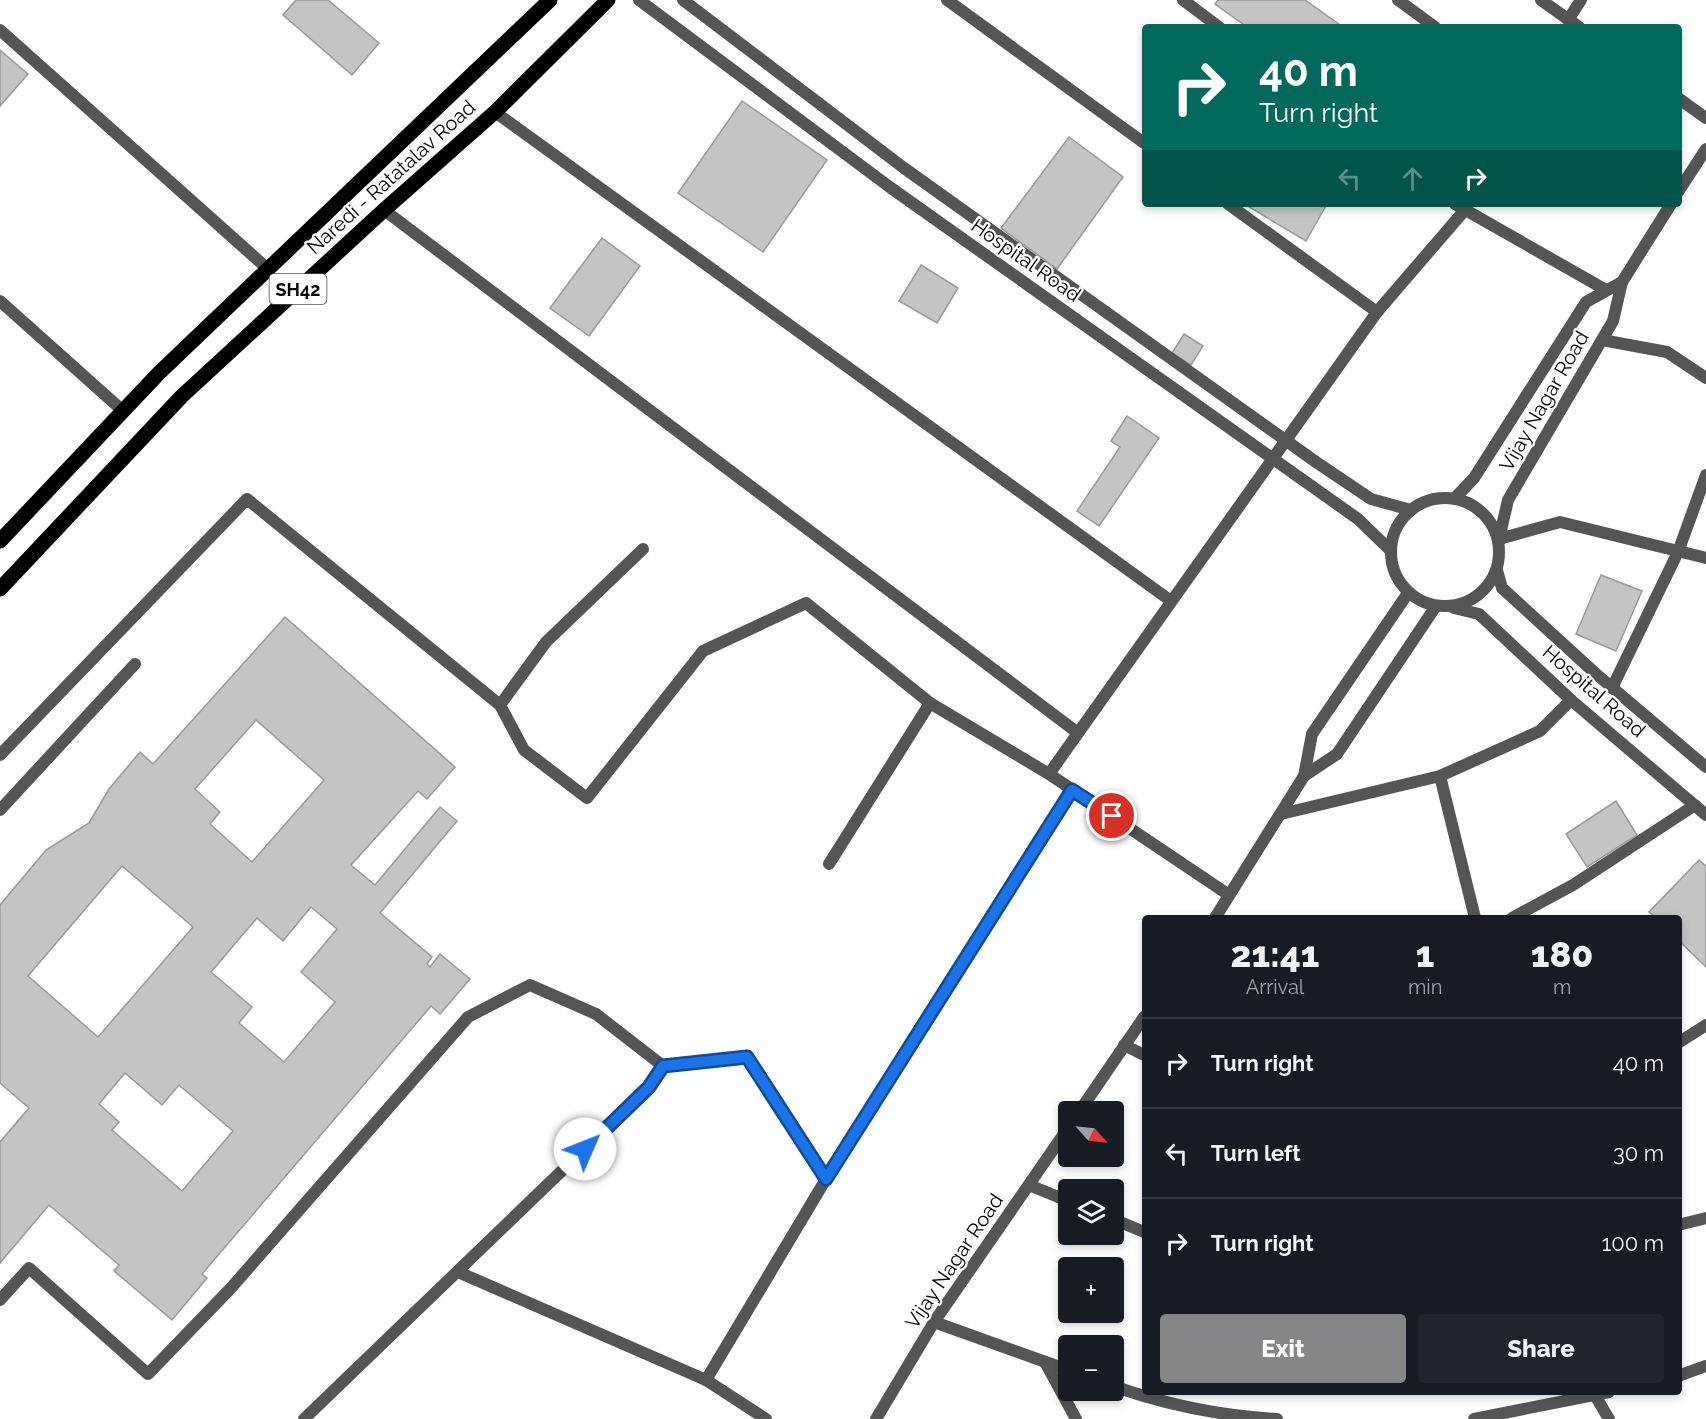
<!DOCTYPE html>
<html lang="en">
<head>
<meta charset="utf-8">
<style>
  body { margin:0; font-family:Raleway,sans-serif; background:#20242c; color:#f1f3f6; height:100vh; display:flex; flex-direction:column; font-size:22px; white-space:nowrap }
  * { box-sizing:border-box; margin:0 }
  p { font-size:20px; color:#9ea1a6 }
  .icon { flex:none; width:33px; height:33px; fill:none; stroke:currentColor; stroke-width:2; stroke-linecap:round; stroke-linejoin:round }
  .map { position:relative; flex:1; overflow:hidden }
  .side { position:absolute; left:1142px; top:915px; width:540px; height:480px; display:flex; flex-direction:column; background:#171b24; border-radius:6px; box-shadow:0 3px 9px #0003 }
  .side>* { flex:none }
  .hud { position:absolute; left:1142px; top:24px; width:540px; height:183px; border-radius:6px; box-shadow:0 3px 9px #0003; background:#00695c; color:#fff; overflow:hidden }
  .needle { width:39px; rotate:117deg }
  .buttons { position:absolute; left:1058px; top:1101px; display:grid; gap:12px }
  .buttons a { display:grid; place-items:center; width:66px; height:66px; border-radius:6px; background:#171b24; box-shadow:0 3px 9px #0003; font-size:30px }
  .pin { position:absolute; display:grid; place-items:center; width:51px; height:51px; color:#fff; margin:-26px; border:3px solid #fff; border-radius:50%; box-shadow:0 2px 6px #0007 }
  .me { position:absolute; width:66px; margin:-33px; rotate:46deg; stroke-linejoin:round; filter:drop-shadow(0 0 4px #0008) }
  .turn { display:flex; align-items:center; gap:21px; height:126px; padding:0 18px; font-size:27px }
  .turn .icon { width:78px; height:78px; stroke-width:2.5 }
  .turn b { display:block; font-size:42px; line-height:51px }
  .lanes { display:flex; align-items:center; height:57px; padding:0 18px; background:#0003; justify-content:center; gap:30px; direction:ltr }
  .lanes .off { opacity:.35 }
  .eta { display:flex; justify-content:space-evenly; align-items:center; height:102px; text-align:center }
  .eta b { font-size:36px; font-weight:800; line-height:42px }
  .action { display:flex; gap:12px; margin-top:auto; padding:12px 18px }
  .action a { flex:1; height:69px; border-radius:6px; background:#858687; color:#fff; font-size:24px; font-weight:800; line-height:69px; text-align:center }
  .action a+a { background:#20242c; color:#f1f3f6 }
  ul { padding:0; list-style:none }
  li { display:flex; align-items:center; gap:18px; height:90px; padding:0 18px; border-top:2px solid #363941 }
  li div { flex:1 }
  li b { display:block; font-size:22px }
  li em { font-style:normal }
  .map>svg:first-child { display:block }
  .building { fill:#c4c4c4; stroke:#999; stroke-width:1.5; fill-rule:evenodd }
  .lines { fill:none; stroke-linecap:round; stroke-linejoin:round }
  .minor { stroke:#555; stroke-width:12 }
  .tertiary { stroke:#555; stroke-width:12 }
  .primary { stroke:#000; stroke-width:15 }
  .route-casing { stroke:#114b97; stroke-width:15 }
  .route { stroke:#1a73e8; stroke-width:10 }
  .labels { text-anchor:middle; dominant-baseline:central; stroke-width:4.5; stroke-linejoin:round; paint-order:stroke }
  .shield { fill:#fff; stroke:#4c4c4c; stroke-width:1.5 }
  .shield-label { font-size:18px; font-weight:bold; fill:#000 }
  .street-label { font-size:20px; fill:#000; stroke:#fff }
</style>
</head>
<body>
<div class="map">
<svg width="1706" height="1419" viewBox="0 0 1706 1419">
  <rect width="100%" height="100%" fill="#fff"/>
  <g class="building">
    <polygon points="296,0 328,0 379,43 352,75 283,15"/>
    <polygon points="1218,0 1305,0 1343,27 1247,27 1215,4"/>
    <polygon points="0,50 28,74 0,106"/>
    <polygon points="742,101 827,160 763,252 678,193"/>
    <polygon points="1069,137 1123,177 1057,269 1001,228"/>
    <polygon points="1244,204 1327,204 1306,241"/>
    <polygon points="602,238 640,266 589,336 550,308"/>
    <polygon points="921,265 958,288 937,323 899,301"/>
    <polygon points="1184,334 1203,346 1191,365 1172,353"/>
    <polygon points="1127,416 1159,438 1099,526 1077,511 1120,447 1111,441"/>
    <polygon points="1601,575 1642,591 1616,651 1576,634"/>
    <path d="M285 617 455 767 427 799 418 791 351 865 375 885 440 807 457 821 380 913 432 957 427 964 430 967 440 954 470 979 440 1014 431 1006 202 1274 207 1278 172 1320 114 1271 119 1265 49 1205 0 1263V1142L29 1108 0 1083V905L46 850 89 823 109 789 140 752 153 764ZM256 720 324 780 252 862 210 824 220 812 195 789ZM122 866 193 927 98 1037 28 976ZM311 907 337 929 301 972 335 1002 284 1062 239 1023 252 1007 211 972 257 918 283 941ZM125 1073 162 1105 179 1085 233 1131 182 1191 112 1130 119 1122 99 1104Z"/>
    <polygon points="1616,801 1637,835 1587,867 1566,834"/>
    <polygon points="1699,860 1706,866 1706,967 1678,940 1678,918 1656,918 1649,912"/>
  </g>
  <g class="lines">
    <g class="minor">
      <polyline points="947,0 1144,143"/>
      <polyline points="1183,0 1219,27"/>
      <polyline points="1398,0 1435,27"/>
      <polyline points="1541,0 1579,27"/>
      <polyline points="1568,20 1581,0"/>
      <polyline points="0,30 269,270"/>
      <polyline points="1678,98 1706,118"/>
      <polyline points="495,112 1171,601"/>
      <polyline points="1228,204 1377,312"/>
      <polyline points="1455,204 1606,290"/>
      <polyline points="384,210 1078,733"/>
      <polyline points="0,301 123,411"/>
      <polyline points="1602,340 1667,352 1706,378"/>
      <polyline points="1499,539 1560,522 1706,558"/>
      <polyline points="1612,688 1678,552 1706,475"/>
      <polyline points="500,705 546,642 643,549"/>
      <polyline points="0,755 247,499 500,705 524,750 587,798 703,651 806,603 930,703 1049,774 1229,895"/>
      <polyline points="1049,774 1377,312 1464,211"/>
      <polyline points="1440,776 1475,918"/>
      <polyline points="0,810 135,664"/>
      <polyline points="1281,814 1440,776 1540,731 1571,700"/>
      <polyline points="829,864 930,703"/>
      <polyline points="1512,918 1573,885 1695,805"/>
      <polyline points="1678,1043 1706,1025"/>
      <polyline points="1124,1045 1144,1055"/>
      <polyline points="663,1066 747,1057 826,1179"/>
      <polyline points="1029,1185 1068,1201"/>
      <polyline points="1113,1219 1144,1232"/>
      <polyline points="1678,1225 1706,1218"/>
      <polyline points="458,1272 706,1380 766,1419"/>
      <polyline points="0,1300 29,1268 148,1374 231,1288 468,1017 530,985 596,1014 663,1066 649,1087 304,1419"/>
      <polyline points="934,1322 1068,1370"/>
      <polyline points="1045,1362 1076,1419"/>
      <polyline points="1678,1376 1706,1366"/>
      <polyline points="706,1380 826,1179 1072,790"/>
      <path d="M1113 1386C1164 1404 1222 1416 1277 1419"/>
      <polyline points="1593,1392 1609,1419"/>
      <polyline points="1474,1419 1609,1392"/>
    </g>
    <g class="tertiary">
      <polyline points="639,0 891,188 1358,519 1391,551"/>
      <polyline points="683,0 904,168 1316,462 1371,499 1411,510"/>
      <polyline points="1678,192 1706,149"/>
      <circle cx="1445" cy="552" r="54"/>
      <polyline points="1455,498 1474,478 1586,302 1622,282"/>
      <polyline points="1499,539 1508,500 1613,321 1622,282 1671,204"/>
      <polyline points="1497,570 1502,588 1595,673 1706,767"/>
      <polyline points="1454,608 1479,614 1571,700 1706,815"/>
      <polyline points="1304,776 1337,754 1436,606"/>
      <polyline points="1215,918 1304,776 1312,734 1408,593"/>
      <polyline points="1079,1112 1144,1017"/>
      <polyline points="876,1419 934,1322 1068,1128"/>
    </g>
    <g class="primary">
      <polyline points="0,541 159,373 550,0"/>
      <polyline points="0,589 182,396 384,210 495,112 608,0"/>
    </g>
  </g>
  <g class="lines">
    <g class="route-casing">
      <polyline id="route" points="585,1149 649,1087 663,1066 747,1057 826,1179 1072,790 1112,816"/>
    </g>
    <use href="#route" class="route"/>
  </g>
  <g class="labels">
    <rect class="shield" x="269.5" y="274" width="57" height="30" rx="4.5"/>
    <g class="shield-label">
      <text x="298" y="289">SH42</text>
    </g>
    <g class="street-label">
      <text transform="translate(391 177) rotate(-42)">Naredi - Ratatalav Road</text>
      <text transform="translate(1026 260) rotate(35)">Hospital Road</text>
      <text transform="translate(1544 401) rotate(-60)">Vijay Nagar Road</text>
      <text transform="translate(1594 691) rotate(41)">Hospital Road</text>
      <text transform="translate(954 1261) rotate(-56)">Vijay Nagar Road</text>
    </g>
  </g>
</svg>
<div class="buttons">
<a><svg class="needle" viewBox="-14 -14 28 28"><path d="M0-13l5 13h-10z" fill="#e53935"/><path d="M0 13l5-13h-10z" fill="#9ea1a6"/></svg></a>
<a><svg class="icon" aria-label="layers" viewBox="0 0 24 24"><path d="M12 4l9 5-9 5-9-5zM3 14l9 5 9-5"/></svg></a>
<a>+</a>
<a>−</a>
</div>
<div class="pin" style="left:1112px;top:816px;background:#d93025"><svg class="icon" aria-label="arrive" viewBox="0 0 24 24"><path d="M6 21V4h12l-3 4 3 4H6"/></svg></div>
<svg class="me" style="left:585px;top:1149px" viewBox="-20 -20 40 40"><circle r="19" fill="#fff"/><path d="M0-13L10 11 0 6-10 11z" fill="#1a73e8"/></svg>
<div class="hud">
<div class="turn"><svg class="icon" aria-label="right" viewBox="0 0 24 24"><path d="M7 20v-9h11M14 6l5 5-5 5"/></svg><div><b>40 m</b>Turn right</div></div>
<div class="lanes"><svg class="icon off" aria-label="left" viewBox="0 0 24 24"><path d="M17 20v-9H6M10 6l-5 5 5 5"/></svg><svg class="icon off" aria-label="ahead" viewBox="0 0 24 24"><path d="M12 20V5M6 11l6-6 6 6"/></svg><svg class="icon" aria-label="right" viewBox="0 0 24 24"><path d="M7 20v-9h11M14 6l5 5-5 5"/></svg></div>
</div>
<section class="side">
<div class="eta">
<div><b>21:41</b><p>Arrival</p></div>
<div><b>1</b><p>min</p></div>
<div><b>180</b><p>m</p></div>
</div>
<ul>
<li><svg class="icon" aria-label="right" viewBox="0 0 24 24"><path d="M7 20v-9h11M14 6l5 5-5 5"/></svg><div><b>Turn right</b></div><em>40 m</em></li>
<li><svg class="icon" aria-label="left" viewBox="0 0 24 24"><path d="M17 20v-9H6M10 6l-5 5 5 5"/></svg><div><b>Turn left</b></div><em>30 m</em></li>
<li><svg class="icon" aria-label="right" viewBox="0 0 24 24"><path d="M7 20v-9h11M14 6l5 5-5 5"/></svg><div><b>Turn right</b></div><em>100 m</em></li>
</ul>
<div class="action"><a>Exit</a><a>Share</a></div>
</section>
</div>
</body>
</html>
